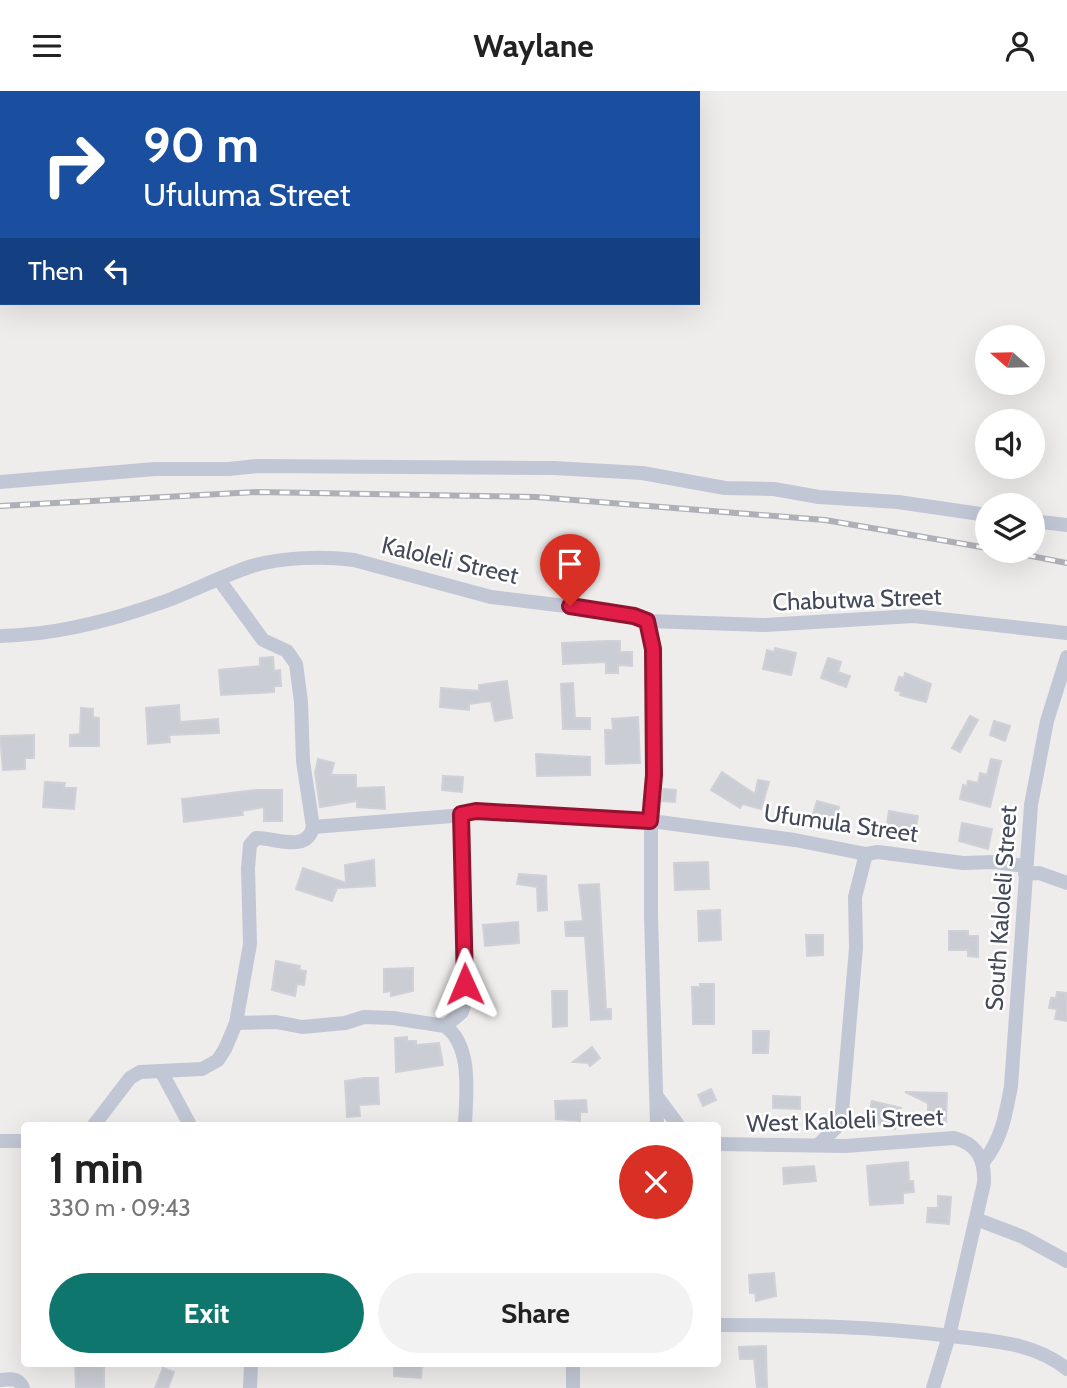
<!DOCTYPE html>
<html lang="en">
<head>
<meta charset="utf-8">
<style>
  body { margin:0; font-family:Cabin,sans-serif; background:#f2f2f2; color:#222; height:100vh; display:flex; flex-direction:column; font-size:26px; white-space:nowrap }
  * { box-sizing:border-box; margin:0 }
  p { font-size:23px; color:#767676 }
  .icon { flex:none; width:38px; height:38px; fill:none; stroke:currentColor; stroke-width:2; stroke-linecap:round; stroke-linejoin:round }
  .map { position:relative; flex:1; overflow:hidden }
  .panel { position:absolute; left:21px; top:1031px; width:700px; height:245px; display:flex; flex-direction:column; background:#fff; border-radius:7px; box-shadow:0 7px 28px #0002 }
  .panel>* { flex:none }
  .banner { position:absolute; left:0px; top:0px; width:700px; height:214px; box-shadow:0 7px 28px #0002; background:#1a4fa0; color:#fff; overflow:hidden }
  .needle { width:46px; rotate:290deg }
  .fabs { position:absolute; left:975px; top:234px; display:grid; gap:14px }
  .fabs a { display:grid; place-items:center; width:70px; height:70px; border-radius:50%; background:#fff; box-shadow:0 7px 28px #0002; font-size:35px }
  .pin { position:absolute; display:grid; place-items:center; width:60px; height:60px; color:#fff; margin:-72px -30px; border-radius:50% 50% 50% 0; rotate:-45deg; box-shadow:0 0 7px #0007 }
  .pin .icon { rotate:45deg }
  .me { position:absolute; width:77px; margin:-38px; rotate:359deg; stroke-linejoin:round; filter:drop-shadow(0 0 5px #0008) }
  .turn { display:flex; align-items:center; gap:24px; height:147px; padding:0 28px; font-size:32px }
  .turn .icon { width:91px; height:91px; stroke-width:2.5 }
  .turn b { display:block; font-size:49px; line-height:60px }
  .then { display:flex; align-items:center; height:66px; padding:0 28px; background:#0003; gap:14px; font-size:26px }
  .round { display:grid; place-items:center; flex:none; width:74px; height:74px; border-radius:37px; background:#f2f2f2 }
  .summary { display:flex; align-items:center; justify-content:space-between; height:119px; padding:0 28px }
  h1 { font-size:42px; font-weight:800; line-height:52px }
  .primary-button { display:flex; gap:14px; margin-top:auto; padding:14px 28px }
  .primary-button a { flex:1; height:80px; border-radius:42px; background:#0f766e; color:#fff; font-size:28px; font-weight:800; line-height:80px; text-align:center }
  .primary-button a+a { background:#f2f2f2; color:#222 }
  header { display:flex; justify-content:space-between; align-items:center; height:91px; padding:0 28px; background:#fff; font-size:32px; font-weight:800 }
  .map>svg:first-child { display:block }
  .building { fill:#cbcdd5; stroke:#d0d0d8; stroke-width:2 }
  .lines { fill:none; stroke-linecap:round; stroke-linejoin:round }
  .minor { stroke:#c2c7d5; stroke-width:14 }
  .rail-casing { stroke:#aeafb7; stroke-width:6 }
  .rail { stroke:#fff; stroke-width:3.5; stroke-dasharray:10; stroke-linecap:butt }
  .route-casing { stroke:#92132f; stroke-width:18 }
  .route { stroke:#e11d48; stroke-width:12 }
  .labels { text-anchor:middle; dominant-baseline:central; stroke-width:5; stroke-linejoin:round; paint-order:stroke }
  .street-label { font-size:24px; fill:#444a5a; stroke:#fff }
</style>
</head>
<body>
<header><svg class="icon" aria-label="menu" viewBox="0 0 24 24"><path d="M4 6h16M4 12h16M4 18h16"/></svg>Waylane<svg class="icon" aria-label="person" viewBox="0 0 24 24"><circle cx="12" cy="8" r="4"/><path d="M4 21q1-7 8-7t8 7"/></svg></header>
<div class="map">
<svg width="1067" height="1297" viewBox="0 0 1067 1297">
  <rect width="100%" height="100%" fill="#efedec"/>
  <g class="building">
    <polygon points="607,550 620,550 620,561 632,561 632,575 618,574 618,582 606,582 606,571 563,573 562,552"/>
    <polygon points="775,557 796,562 791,584 763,578 767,559 774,561"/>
    <polygon points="273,566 274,580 280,579 281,595 274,595 274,601 221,604 219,579 260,575 260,567"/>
    <polygon points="828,567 841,571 838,581 850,585 846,596 821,587"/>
    <polygon points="905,582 931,593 926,611 900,604 901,601 895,599 899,586 904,587"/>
    <polygon points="507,590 512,627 495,630 491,610 469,613 469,619 440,616 441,597 479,600 479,594"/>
    <polygon points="573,592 575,627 590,627 590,638 563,638 561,593"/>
    <polygon points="179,614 180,631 218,628 219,642 169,644 170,651 148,653 146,617"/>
    <polygon points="81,617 93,618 93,626 99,627 99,655 70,655 70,644 80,643"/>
    <polygon points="970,625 978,629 960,661 952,657"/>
    <polygon points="638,626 640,672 606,673 605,639 613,639 612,628"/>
    <polygon points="994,630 1010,635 1005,650 990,644"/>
    <polygon points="34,644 34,667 25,667 25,678 3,679 0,645"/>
    <polygon points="536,663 590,666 590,684 537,685"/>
    <polygon points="318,668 334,672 331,684 356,684 356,697 384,696 385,718 357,716 357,710 320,716 315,682"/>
    <polygon points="991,668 1001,670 990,716 960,708 963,694 967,695 968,690 978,692 980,682 987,684"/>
    <polygon points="722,681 755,703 758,689 769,691 761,718 743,713 740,717 711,699"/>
    <polygon points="443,685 463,686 462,701 442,699"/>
    <polygon points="45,691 65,692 64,697 76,697 74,718 43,716"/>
    <polygon points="663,698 676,699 675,711 662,710"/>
    <polygon points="255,699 282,699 282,730 264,730 264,716 242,720 243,724 184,731 182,708"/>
    <polygon points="817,710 839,716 834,733 812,726"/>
    <polygon points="889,720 918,725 915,743 886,739"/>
    <polygon points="962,732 992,738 988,758 959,750"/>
    <polygon points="374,769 375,795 337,797 332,810 296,798 303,777 346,792 345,774"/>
    <polygon points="708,771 709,798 675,799 674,772"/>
    <polygon points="519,783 546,785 547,819 538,820 537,796 517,793"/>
    <polygon points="599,793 606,918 611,918 611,928 591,929 585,845 566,845 565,831 583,830 579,794"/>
    <polygon points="720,819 721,849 699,850 698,820"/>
    <polygon points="518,831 519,852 485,855 483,834"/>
    <polygon points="949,840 968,840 968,845 978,845 978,866 968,865 968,859 949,859"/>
    <polygon points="806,844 823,844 823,864 807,865"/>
    <polygon points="276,870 300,875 299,879 306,880 304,894 297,893 295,905 272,899"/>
    <polygon points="413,877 413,900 391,905 391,900 384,901 384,878"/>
    <polygon points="700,893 714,893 714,933 693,933 692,896 700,896"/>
    <polygon points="552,900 567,900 567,935 553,936"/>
    <polygon points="1057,901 1067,902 1067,930 1055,928 1057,918 1049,917 1051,907 1056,907"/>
    <polygon points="753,940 769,940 768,962 753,962"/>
    <polygon points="407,946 407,950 416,950 416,954 439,952 443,974 396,981 395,947"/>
    <polygon points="592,956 600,967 590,975 588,972 573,971"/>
    <polygon points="364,987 378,987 379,1013 359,1014 360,1025 347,1026 345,990"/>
    <polygon points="711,998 716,1009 703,1015 698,1004"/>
    <polygon points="905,1001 947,1002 946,1031 928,1031 928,1012"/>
    <polygon points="773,1005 800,1006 800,1018 773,1017"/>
    <polygon points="586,1009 587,1021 580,1021 580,1030 556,1028 555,1010"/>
    <polygon points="872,1010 901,1017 895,1038 867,1030"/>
    <polygon points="908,1071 909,1090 913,1090 914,1101 903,1102 903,1112 870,1114 867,1075"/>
    <polygon points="814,1075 816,1090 784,1093 783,1077"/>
    <polygon points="938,1105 951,1106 949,1133 927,1131 928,1117 938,1117"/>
    <polygon points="774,1182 776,1205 756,1210 755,1202 750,1202 749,1184"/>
    <polygon points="766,1255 767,1297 757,1297 754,1268 740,1268 739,1256"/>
    <polygon points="75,1272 104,1272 104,1297 76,1297"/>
    <polygon points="394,1272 422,1272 421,1287 394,1285"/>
    <polygon points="163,1277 174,1281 168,1297 155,1297"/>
  </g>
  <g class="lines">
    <g class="minor">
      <polyline points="0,391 155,378 229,378 257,375 554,377 642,382 725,397 774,398 819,406 898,411 987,424"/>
      <polyline points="1032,430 1067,434"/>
      <polyline points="220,490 263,549 287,560 296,573 301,611 303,670 313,736"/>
      <polyline points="647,530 653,558 655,684 651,730 651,825 657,1034"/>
      <path d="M0 545C53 544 113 529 163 511 193 500 222 485 252 475 283 466 323 465 354 469L491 506 598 519 647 530 765 534 914 525 1067 542"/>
      <polyline points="1025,783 1039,782 1067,792"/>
      <path d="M236 932 276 931 302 936 345 932 364 926 393 927 445 935C473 955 466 1005 465 1034"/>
      <polyline points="445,935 462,921 465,911 461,723"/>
      <polyline points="161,980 190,1034"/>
      <polyline points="658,1007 678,1034"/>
      <path d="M94 1034 130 987 140 981 202 978 218 969 225 958 236 932 250 853 248 777 250 754 256 747C273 746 307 763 313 736L452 725 476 720 651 730 795 749 866 763 878 761 963 772 995 771 1025 775"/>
      <polyline points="0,1050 24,1050"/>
      <path d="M718 1053 845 1055 954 1047C978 1053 985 1069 984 1092L949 1245 933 1297"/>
      <polyline points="819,1053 841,1032 856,857 855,806 866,763"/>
      <path d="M984 1070C1002 1048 1006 1022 1011 995L1031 714 1047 630 1067 566"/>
      <polyline points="976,1128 1023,1146 1067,1170"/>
      <path d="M718 1234C797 1234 872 1235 951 1245 993 1250 1033 1251 1067 1278"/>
      <polyline points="573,1272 573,1297"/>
      <path d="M0 1289C11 1288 18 1286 23 1297"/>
      <polyline points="250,1297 251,1272"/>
    </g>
    <g class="rail-casing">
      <g id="rail">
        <polyline points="0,415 257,401 536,406 825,429 987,457"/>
        <polyline points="1006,460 1067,472"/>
      </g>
    </g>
    <use href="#rail" class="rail"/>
  </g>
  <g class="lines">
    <g class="route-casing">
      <polyline id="route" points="465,893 461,723 476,720 650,730 654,684 653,558 647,530 634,525 570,515"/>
    </g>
    <use href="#route" class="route"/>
  </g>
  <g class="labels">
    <g class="street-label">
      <text transform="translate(450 469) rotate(13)">Kaloleli Street</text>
      <text transform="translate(857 508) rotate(-2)">Chabutwa Street</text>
      <text transform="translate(841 732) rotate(8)">Ufumula Street</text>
      <text transform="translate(1001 817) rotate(-86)">South Kaloleli Street</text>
      <text transform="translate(845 1029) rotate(-2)">West Kaloleli Street</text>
    </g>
  </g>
</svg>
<div class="fabs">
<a><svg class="needle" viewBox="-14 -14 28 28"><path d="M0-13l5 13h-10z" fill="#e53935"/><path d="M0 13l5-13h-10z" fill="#767676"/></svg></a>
<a><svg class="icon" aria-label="sound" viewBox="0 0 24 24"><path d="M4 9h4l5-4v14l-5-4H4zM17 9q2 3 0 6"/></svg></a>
<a><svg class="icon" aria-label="layers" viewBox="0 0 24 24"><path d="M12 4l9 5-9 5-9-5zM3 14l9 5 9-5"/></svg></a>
</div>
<div class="pin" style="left:570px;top:515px;background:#d93025"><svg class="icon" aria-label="arrive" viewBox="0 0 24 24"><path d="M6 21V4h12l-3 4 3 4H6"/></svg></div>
<svg class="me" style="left:465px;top:893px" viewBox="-20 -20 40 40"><path d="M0-17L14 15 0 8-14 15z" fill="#e11d48" stroke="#fff" stroke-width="4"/></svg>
<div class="banner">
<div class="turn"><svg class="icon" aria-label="right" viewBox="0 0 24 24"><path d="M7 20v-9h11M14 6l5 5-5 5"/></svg><div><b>90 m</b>Ufuluma Street</div></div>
<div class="then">Then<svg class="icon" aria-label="left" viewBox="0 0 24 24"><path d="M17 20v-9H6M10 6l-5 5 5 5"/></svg></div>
</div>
<section class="panel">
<div class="summary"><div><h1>1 min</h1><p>330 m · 09:43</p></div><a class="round" style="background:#d93025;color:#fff"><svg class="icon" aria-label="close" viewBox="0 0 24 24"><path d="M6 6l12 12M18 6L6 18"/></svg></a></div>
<div class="primary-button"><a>Exit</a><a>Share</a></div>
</section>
</div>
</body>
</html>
